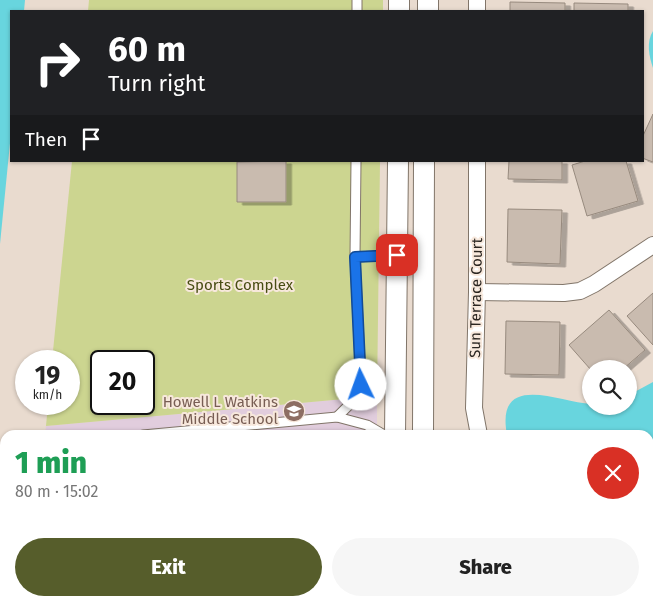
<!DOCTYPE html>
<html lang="en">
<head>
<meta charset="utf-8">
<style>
  body { margin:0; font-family:"Fira Sans",sans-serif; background:#f6f6f6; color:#222; height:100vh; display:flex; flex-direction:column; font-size:19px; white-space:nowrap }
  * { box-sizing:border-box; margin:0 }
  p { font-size:16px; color:#767676 }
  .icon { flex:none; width:28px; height:28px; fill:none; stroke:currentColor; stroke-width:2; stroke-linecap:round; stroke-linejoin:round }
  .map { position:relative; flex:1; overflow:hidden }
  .drawer { position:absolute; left:0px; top:430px; width:654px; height:176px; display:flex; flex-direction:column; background:#fff; border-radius:15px 15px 0 0; box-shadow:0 1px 4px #0004 }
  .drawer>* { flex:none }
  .top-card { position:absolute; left:10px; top:10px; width:634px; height:152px; border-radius:0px; box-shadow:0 1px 4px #0004; background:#202124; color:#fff; overflow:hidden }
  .controls { position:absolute; left:582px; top:360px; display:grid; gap:10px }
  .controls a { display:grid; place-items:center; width:55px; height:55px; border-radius:50%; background:#fff; box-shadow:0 1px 4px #0004; font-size:25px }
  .speed { position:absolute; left:15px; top:350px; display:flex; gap:10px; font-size:25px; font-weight:700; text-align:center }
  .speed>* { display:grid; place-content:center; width:65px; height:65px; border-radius:50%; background:#fff; box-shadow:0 1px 4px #0004; line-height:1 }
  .speed small { font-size:12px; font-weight:400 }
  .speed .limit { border:2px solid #111; border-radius:8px; background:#fff; color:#111 }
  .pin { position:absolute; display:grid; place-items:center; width:42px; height:42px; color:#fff; margin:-21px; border-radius:10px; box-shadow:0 2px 8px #0006 }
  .me { position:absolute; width:55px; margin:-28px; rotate:357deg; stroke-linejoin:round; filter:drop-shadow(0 0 4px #0008) }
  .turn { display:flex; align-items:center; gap:18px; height:105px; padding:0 15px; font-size:22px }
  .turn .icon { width:65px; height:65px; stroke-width:2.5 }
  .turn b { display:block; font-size:35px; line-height:42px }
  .then { display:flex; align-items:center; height:48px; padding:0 15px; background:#0003; gap:10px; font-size:19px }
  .round { display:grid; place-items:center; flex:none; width:52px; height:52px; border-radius:26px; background:#f6f6f6 }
  .head { display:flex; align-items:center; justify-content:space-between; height:85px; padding:0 15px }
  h1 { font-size:30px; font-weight:800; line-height:38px; color:#1e9e55 }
  .cta { display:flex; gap:10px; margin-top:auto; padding:10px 15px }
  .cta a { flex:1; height:58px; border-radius:30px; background:#565d2b; color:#fff; font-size:20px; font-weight:800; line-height:58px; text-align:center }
  .cta a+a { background:#f6f6f6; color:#222 }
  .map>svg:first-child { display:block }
  .education { fill:#e1cddd }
  .green { fill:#ccd590; fill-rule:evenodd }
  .water { fill:#68d5de }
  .building { fill:#c9bbaf; stroke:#978a7e; filter:url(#shadow) }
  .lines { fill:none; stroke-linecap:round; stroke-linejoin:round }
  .service-casing { stroke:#817569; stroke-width:11 }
  .minor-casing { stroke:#817569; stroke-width:18 }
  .tertiary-casing { stroke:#817569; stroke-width:22 }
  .service { stroke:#fff; stroke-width:9 }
  .minor { stroke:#fff; stroke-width:16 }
  .tertiary { stroke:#fff; stroke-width:20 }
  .route-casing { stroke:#114b97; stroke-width:12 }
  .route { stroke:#1a73e8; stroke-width:9 }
  .labels { text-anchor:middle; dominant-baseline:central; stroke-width:4; stroke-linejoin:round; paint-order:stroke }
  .park-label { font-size:15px; fill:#474c12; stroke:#f7e8dc }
  .street-label { font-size:15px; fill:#2a2520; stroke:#f7e8dc }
  .education-label { font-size:15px; fill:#785e54; stroke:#f7e8dc; text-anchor:end }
</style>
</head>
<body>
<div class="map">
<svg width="653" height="606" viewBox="0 0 653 606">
  <defs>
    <filter id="shadow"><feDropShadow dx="5.5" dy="3" stdDeviation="0" flood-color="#0004"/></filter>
  </defs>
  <rect width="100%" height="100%" fill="#e9dbcf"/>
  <g class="education">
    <polygon points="377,396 377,435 45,435 46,426"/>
    <rect x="32" y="601" width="343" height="5"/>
  </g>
  <g class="green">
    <polygon points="89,0 383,0 383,11 88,11"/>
    <path d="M72 161H380L377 396 46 426 48 404H69V361H52ZM101 361H144V404H101Z"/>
    <polygon points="653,561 653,606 421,606 421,601 649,601 649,562"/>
  </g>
  <g class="water">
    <polygon points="0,0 25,0 24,11 11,11 11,133 0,244"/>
    <path d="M653 31V68C649 56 646 42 653 31Z"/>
    <path d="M653 382V455H649V435H507C495 371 559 402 591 404V406H629V395Z"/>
  </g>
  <g class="building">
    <polygon points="510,2 565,3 565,11 510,11"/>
    <polygon points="574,3 628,4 628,11 574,11"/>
    <polygon points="653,114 653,162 642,158 642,138"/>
    <polygon points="286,161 286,202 237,202 237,162"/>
    <polygon points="509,161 562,161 562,180 508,179"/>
    <polygon points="585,161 626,161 638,201 587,216 572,165"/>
    <polygon points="508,209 562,210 560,264 507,262"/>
    <polygon points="653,293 653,345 627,316"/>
    <polygon points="609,310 645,350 623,369 591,369 591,370 569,345"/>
    <polygon points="506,321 560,322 559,375 505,374"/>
    <polygon points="161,601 220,601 218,606 158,606"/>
    <polygon points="249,601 360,601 360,605 350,605 350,606 247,606"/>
  </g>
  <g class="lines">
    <g class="service-casing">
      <g id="service">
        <polyline points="357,11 357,0"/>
        <polyline points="356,161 355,257 361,385 351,403 337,417 367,425 384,435"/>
        <polyline points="355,257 397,255"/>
        <polyline points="143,435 337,417"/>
        <polyline points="39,601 40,606"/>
        <polyline points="125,606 126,601"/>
      </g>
    </g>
    <g class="minor-casing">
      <g id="minor">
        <polyline points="477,11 477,0"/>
        <polyline points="477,161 477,292 474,408 479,435"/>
        <polyline points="477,292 564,293 580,291 594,284 653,245"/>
        <polyline points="649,559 653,558"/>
      </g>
    </g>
    <g class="tertiary-casing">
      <g id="tertiary">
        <polyline points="399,11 399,0"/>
        <polyline points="428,11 428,0"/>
        <polyline points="395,435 398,161"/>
        <polyline points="423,435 424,161"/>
        <polyline points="394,606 394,601"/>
        <polyline points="417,606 417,601"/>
      </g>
    </g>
    <use href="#service" class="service"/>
    <use href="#minor" class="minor"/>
    <use href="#tertiary" class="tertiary"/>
  </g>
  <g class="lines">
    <g class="route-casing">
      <polyline id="route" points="361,385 355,257 397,255"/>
    </g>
    <use href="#route" class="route"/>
  </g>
  <defs>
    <g id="school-disc" transform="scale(1.125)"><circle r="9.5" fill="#8d6e63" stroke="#f7e8dc"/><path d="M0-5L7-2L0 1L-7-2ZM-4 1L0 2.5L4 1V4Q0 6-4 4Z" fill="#fff"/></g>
  </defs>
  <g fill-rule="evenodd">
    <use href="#school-disc" x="294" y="411"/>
  </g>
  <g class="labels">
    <g class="park-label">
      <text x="240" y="285">Sports Complex</text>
    </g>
    <g class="street-label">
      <text transform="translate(476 298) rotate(-89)">Sun Terrace Court</text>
    </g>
    <g class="education-label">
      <text x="278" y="402">Howell L Watkins<tspan x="278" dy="17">Middle School</tspan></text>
    </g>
  </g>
</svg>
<div class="controls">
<a><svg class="icon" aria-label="search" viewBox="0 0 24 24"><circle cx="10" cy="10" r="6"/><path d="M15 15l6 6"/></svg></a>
</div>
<div class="speed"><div>19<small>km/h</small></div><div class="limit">20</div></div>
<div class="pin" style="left:397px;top:255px;background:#d93025"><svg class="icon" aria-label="arrive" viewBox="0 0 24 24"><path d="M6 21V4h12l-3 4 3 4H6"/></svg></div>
<svg class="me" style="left:361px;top:385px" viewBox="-20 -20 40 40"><circle r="19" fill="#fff"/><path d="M0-13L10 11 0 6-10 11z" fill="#1a73e8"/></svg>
<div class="top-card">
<div class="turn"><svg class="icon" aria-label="right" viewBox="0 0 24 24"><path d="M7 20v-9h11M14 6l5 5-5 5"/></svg><div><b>60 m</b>Turn right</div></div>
<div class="then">Then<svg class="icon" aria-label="arrive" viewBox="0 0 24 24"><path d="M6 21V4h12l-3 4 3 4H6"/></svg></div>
</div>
<section class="drawer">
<div class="head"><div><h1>1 min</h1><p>80 m · 15:02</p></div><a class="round" style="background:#d93025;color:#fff"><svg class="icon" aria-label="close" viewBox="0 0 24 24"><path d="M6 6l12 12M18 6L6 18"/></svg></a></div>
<div class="cta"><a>Exit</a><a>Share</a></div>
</section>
</div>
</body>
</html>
